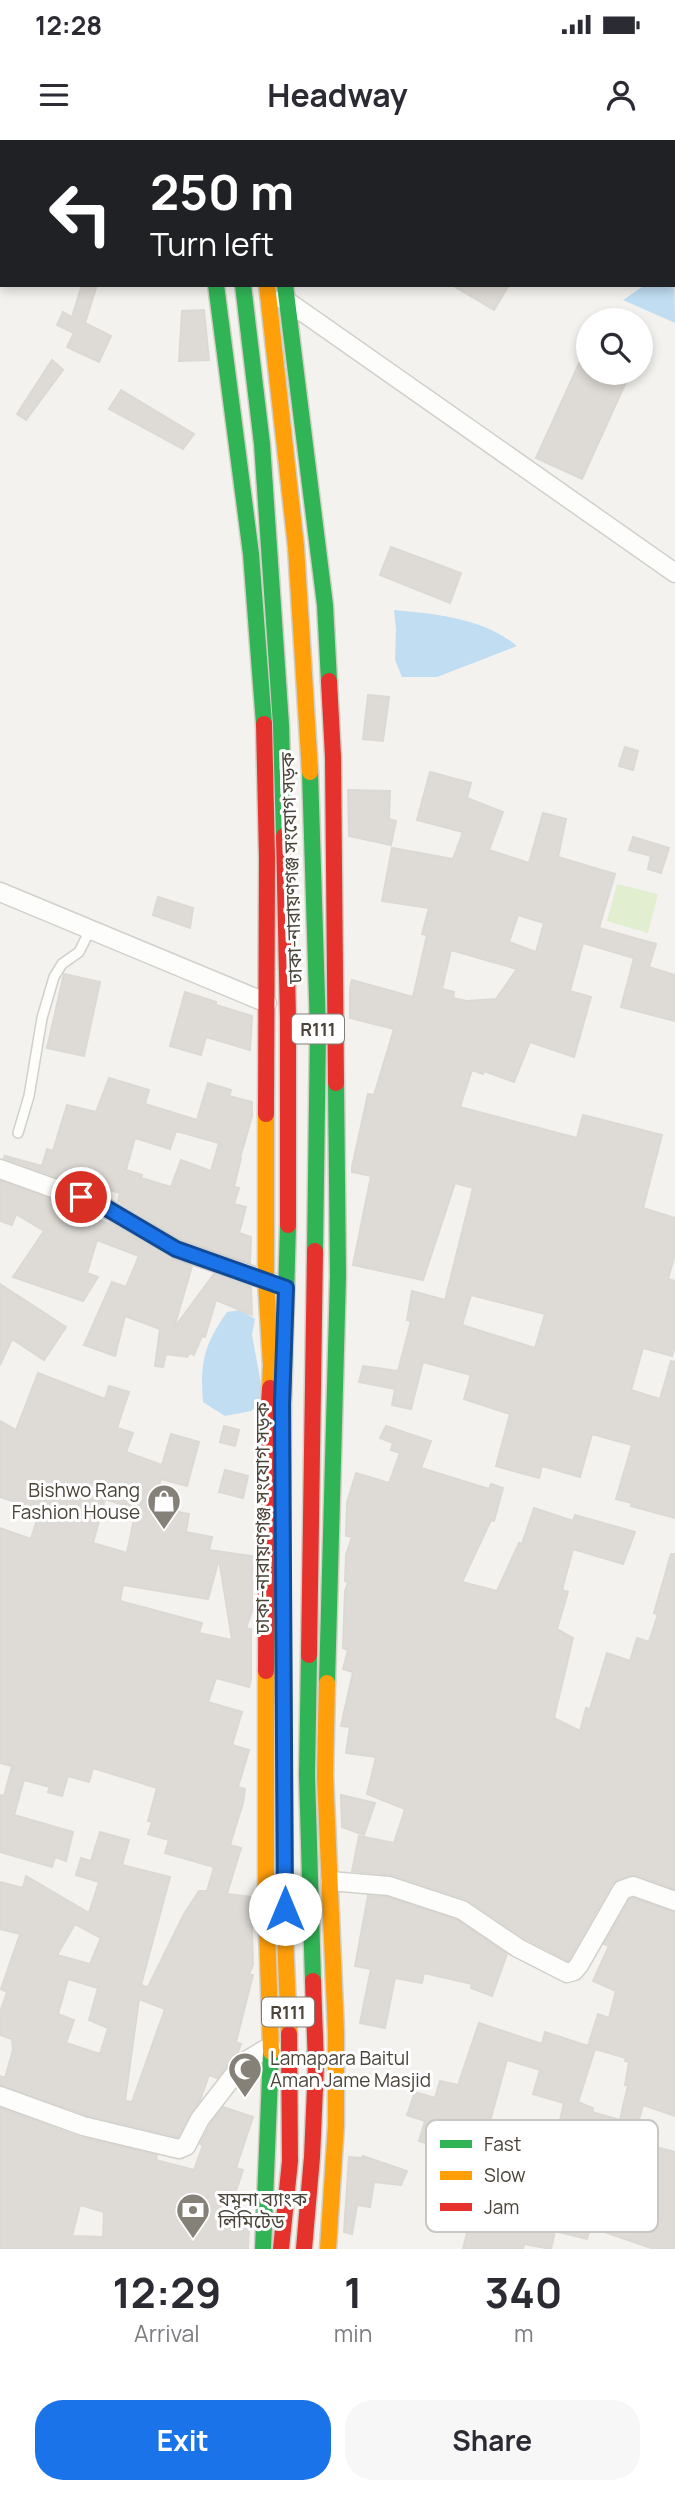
<!DOCTYPE html>
<html lang="en">
<head>
<meta charset="utf-8">
<style>
  body { margin:0; font-family:Manrope,"Noto Sans Bengali",sans-serif; background:#f7f7f7; color:#2b2b33; height:100vh; display:flex; flex-direction:column; font-size:26px; white-space:nowrap }
  * { box-sizing:border-box; margin:0 }
  p { font-size:23px; color:#7c7c81 }
  .icon { flex:none; width:38px; height:38px; fill:none; stroke:currentColor; stroke-width:2; stroke-linecap:round; stroke-linejoin:round }
  .map { position:relative; height:2109px; overflow:hidden }
  .details { display:flex; flex-direction:column; background:#fff; flex:1 }
  .details>* { flex:none }
  .banner { position:absolute; left:0px; top:0px; width:676px; height:147px; box-shadow:0 4px 10px #0003; background:#202124; color:#fff; overflow:hidden }
  .fabs { position:absolute; left:576px; top:168px; display:grid; gap:14px }
  .fabs a { display:grid; place-items:center; width:77px; height:77px; border-radius:50%; background:#fff; box-shadow:0 4px 10px #0003; font-size:35px }
  .pin { position:absolute; display:grid; place-items:center; width:60px; height:60px; color:#fff; margin:-30px; border:4px solid #fff; border-radius:50%; box-shadow:0 2px 7px #0007 }
  .me { position:absolute; width:77px; margin:-38px; rotate:0deg; stroke-linejoin:round; filter:drop-shadow(0 0 5px #0008) }
  .turn { display:flex; align-items:center; gap:24px; height:147px; padding:0 35px; font-size:32px }
  .turn .icon { width:91px; height:91px; stroke-width:2.5 }
  .turn b { display:block; font-size:49px; line-height:60px }
  .eta { display:flex; justify-content:space-evenly; align-items:center; height:119px; text-align:center }
  .eta b { font-size:42px; font-weight:700; line-height:49px }
  .primary-button { display:flex; gap:14px; margin-top:auto; padding:14px 35px }
  .primary-button a { flex:1; height:80px; border-radius:28px; background:#1a73e8; color:#fff; font-size:28px; font-weight:700; line-height:80px; text-align:center }
  .primary-button a+a { background:#f7f7f7; color:#2b2b33 }
  .status { display:flex; justify-content:space-between; align-items:center; height:49px; padding:0 35px; background:#fff; direction:ltr }
  .status svg { height:19px; fill:currentColor }
  header { display:flex; justify-content:space-between; align-items:center; height:91px; padding:0 35px; background:#fff; font-size:32px; font-weight:700 }
  .map>svg:first-child { display:block }
  .green { fill:#e1eecf }
  .water { fill:#c0ddf1 }
  .building { fill:#dedbd6; stroke:#dcd9d4; stroke-width:2; fill-rule:evenodd }
  .lines { fill:none; stroke-linecap:round; stroke-linejoin:round }
  .lane-casing { stroke:#d2d0cb; stroke-width:12 }
  .street-casing { stroke:#d2d0cb; stroke-width:21 }
  .fast-casing { stroke:#d3cfc5; stroke-width:19 }
  .slow-casing { stroke:#d3cfc5; stroke-width:19 }
  .jam-casing { stroke:#d3cfc5; stroke-width:19 }
  .lane { stroke:#fdfdfc; stroke-width:9 }
  .street { stroke:#fdfdfc; stroke-width:18 }
  .fast { stroke:#30b455; stroke-width:16 }
  .slow { stroke:#ff9f0a; stroke-width:16 }
  .jam { stroke:#e5322d; stroke-width:16 }
  .route-casing { stroke:#114b97; stroke-width:18 }
  .route { stroke:#1a73e8; stroke-width:12 }
  .labels { text-anchor:middle; dominant-baseline:central; stroke-width:6; stroke-linejoin:round; paint-order:stroke }
  .shield { fill:#fff; stroke:#817c74; stroke-width:2 }
  .shield-label { font-size:18px; font-weight:bold; fill:#4b4439 }
  .street-label { font-size:19px; fill:#4b4439; stroke:#fff }
  .poi-label { font-size:19px; fill:#4b4439; stroke:#fff; text-anchor:start }
  .key { fill:#fff; stroke:#c9c7c4; stroke-width:2 }
  .key-label { font-size:19px; fill:#4b4439 }
</style>
</head>
<body>
<div class="status"><b>12:28</b><svg viewBox="0 0 49 12"><path d="M0 12V9h3v3zM5 12V6h3v6zM10 12V3h3v9zM15 12V0h3v12zM26 1h20v11H26zM47 4h2v5h-2z"/></svg></div>
<header><svg class="icon" aria-label="menu" viewBox="0 0 24 24"><path d="M4 6h16M4 12h16M4 18h16"/></svg>Headway<svg class="icon" aria-label="person" viewBox="0 0 24 24"><circle cx="12" cy="8" r="4"/><path d="M4 21q1-7 8-7t8 7"/></svg></header>
<div class="map">
<svg width="675" height="2109" viewBox="0 0 675 2109">
  <rect width="100%" height="100%" fill="#f4f2ee"/>
  <polygon class="green" points="617,744 658,754 648,793 607,781"/>
  <g class="water">
    <polygon points="674,125 675,183 623,160 645,145 674,145"/>
    <path d="M394 470C436 474 483 478 517 506L437 537H402L395 520 396 489Z"/>
    <path d="M240 1170 255 1179 252 1195 264 1260 251 1271 225 1276 203 1262C200 1222 204 1205 227 1172Z"/>
  </g>
  <g class="building">
    <polygon points="82,145 96,148 85,183 111,196 99,222 67,207 74,193 57,185 63,172 72,177"/>
    <polygon points="452,145 509,145 494,170"/>
    <polygon points="204,170 209,220 179,221 182,171"/>
    <polygon points="588,204 588,233 630,233 582,339 536,318"/>
    <polygon points="52,220 63,230 26,280 17,274"/>
    <polygon points="121,250 194,294 183,309 109,269"/>
    <polygon points="391,407 461,433 450,463 380,435"/>
    <polygon points="368,555 389,557 383,601 363,599"/>
    <polygon points="625,607 638,611 633,630 619,626"/>
    <path d="M430 632 471 643 467 658 503 672 489 710 529 723 543 673 566 679 558 717 615 734 599 788 656 804 649 827 675 835V881L621 867 634 818 583 803 570 851 591 857 574 917 530 902 514 942 484 931 483 934 472 930 460 967 577 998 583 975 662 995 643 1068 675 1078V1114L668 1139 675 1141V1206L672 1216 643 1208 631 1250 660 1259 671 1221 675 1222V1378L631 1366 632 1363 616 1359 632 1305 592 1294 580 1337 542 1326 539 1338 496 1326 510 1274 464 1259 471 1235 423 1222 411 1269 392 1265 395 1249 359 1242 363 1226 398 1231 411 1181 407 1180 412 1151 445 1160 473 1048 455 1043 423 1140 353 1125 371 1036 352 1032V1027L368 954 374 955 394 889 350 878V848L352 840 413 857 427 795 422 794 429 768 382 761 392 708 453 719 463 692 417 680ZM518 775 544 783 536 812 509 802ZM451 810 517 829 496 859 467 861 453 858 454 852 442 849ZM471 1155 545 1174 535 1208 462 1185Z"/>
    <polygon points="348,650 390,651 389,679 396,681 391,705 349,696"/>
    <polygon points="633,697 669,708 661,733 648,729 651,716 629,710"/>
    <polygon points="158,757 193,768 190,788 153,775"/>
    <polygon points="64,834 100,842 84,916 47,908"/>
    <polygon points="185,852 216,862 216,865 252,876 250,910 206,897 201,915 170,906"/>
    <path d="M109 938 149 950 145 964 197 980 208 943 231 950 229 956 252 962V976L240 1018H241L234 1047 239 1048 234 1064 246 1067 239 1093 251 1097 250 1123 181 1099 118 1061 120 1053 92 1045 73 1043 4 1018 5 1016 42 1026 47 1009 53 1011 67 965 96 972ZM176 991 219 1003 211 1031 181 1020 171 1047 141 1038 142 1035 126 1030 135 998 170 1009Z"/>
    <polygon points="0,1041 66,1065 65,1069 111,1084 170,1119 192,1126 174,1188 214,1134 251,1147 252,1175 216,1160 205,1197 202,1196 194,1215 190,1213 187,1217 166,1214 163,1227 155,1226 160,1189 125,1176 115,1216 84,1205 112,1142 126,1147 139,1116 97,1100 87,1133 98,1137 83,1161 13,1137 44,1091 16,1074 12,1085 0,1081"/>
    <polygon points="0,1144 66,1187 44,1220 12,1199 0,1225"/>
    <path d="M38 1233 105 1259 109 1246 129 1252 117 1288 133 1293 126 1312 162 1325 171 1294 199 1302 187 1346 161 1339 153 1367 189 1374 186 1392 212 1397 209 1410 252 1416V1471L246 1488 251 1489V1539L249 1547 216 1538 208 1562 242 1572 232 1605 249 1610 238 1647 245 1649 243 1663 230 1705 241 1708 227 1754 251 1757 253 1825 249 1834 253 1835 236 1902 241 1904 238 1912 217 1938 209 1935 200 1960 190 1974 178 1997 86 1975 0 1945V1936L5 1938 13 1910 12 1899 0 1895V1873L7 1852 1 1849 20 1794 0 1789V1742L23 1748 26 1736 89 1773 99 1742 76 1735 81 1718 91 1721 100 1692 129 1700 122 1725 170 1737 141 1845 148 1847 184 1774 199 1751H207L214 1727 165 1713 169 1700 148 1694 152 1682 148 1681 157 1648 93 1628 89 1642 68 1636 62 1656 48 1652 50 1647 24 1640 14 1675 73 1692 66 1721 55 1717 52 1727 0 1712V1655L4 1656 12 1626 0 1623V1388L31 1399 40 1370 0 1357V1281L16 1290ZM105 1359 136 1369 127 1413 93 1403ZM219 1419 232 1500 199 1493 202 1483 120 1461 123 1445 208 1459ZM75 1784 101 1798 90 1824 57 1815ZM68 1839 98 1848 89 1880 108 1888 100 1914 66 1903 74 1880 58 1874ZM139 1859 165 1869 132 1962 125 1961Z"/>
    <polygon points="224,1286 239,1290 235,1306 220,1302"/>
    <polygon points="386,1286 431,1301 421,1328 489,1349 491,1344 503,1348 494,1381 491,1380 462,1442 497,1451 519,1403 522,1404 534,1368 573,1381 575,1375 635,1392 623,1424 573,1409 562,1450 568,1452 557,1489 573,1498 554,1578 580,1591 586,1568 590,1569 607,1513 630,1521 637,1498 649,1502 658,1474 654,1473 671,1414 675,1414 675,1749 637,1735 617,1740 612,1744 568,1821 524,1798 466,1759 392,1735 352,1731 359,1696 394,1703 405,1669 367,1654 376,1617 346,1613 350,1587 341,1586 353,1532 343,1529 348,1510 343,1508 345,1451 348,1442 345,1441 346,1415 352,1397 346,1396 347,1363 356,1333 389,1343 400,1313 391,1310 393,1303 380,1298"/>
    <polygon points="225,1330 248,1336 243,1358 219,1352"/>
    <polygon points="341,1655 375,1663 364,1695 342,1687"/>
    <polygon points="368,1756 387,1757 457,1780 507,1814 492,1856 471,1848 472,1844 424,1833 422,1843 395,1838 385,1888 360,1883 371,1829 355,1826"/>
    <path d="M633 1758 675 1772V1976L643 1965 633 2001 675 2012V2109H654L590 2087 587 2099 555 2091 551 2109 524 2104 523 2109H463L469 2085 480 2087 487 2062 458 2051 462 2040 438 2030 446 2009 419 2001 425 1981 407 1975 415 1952 435 1958 440 1941 458 1945 479 1883 542 1904 545 1892 588 1906 598 1874 609 1878 616 1851 593 1841 609 1806 604 1804 630 1759ZM595 1909 626 1918 625 1921 629 1922 625 1945H628L620 1980 592 1972 593 1968 578 1962ZM507 1920 540 1930 533 1954 564 1963 556 1998 545 1995 544 1998 510 1986 504 2033 478 2024Z"/>
    <path d="M223 1967 253 1977 236 2028 243 2030 231 2066 236 2067 233 2082 249 2084 248 2109H0V1968L79 1997 157 2015 156 2020 194 2030 203 2005 200 2004 210 1985ZM80 2065 104 2072 103 2097 72 2096Z"/>
    <polygon points="363,2016 407,2031 401,2045 374,2042 370,2067 357,2065 352,2094 344,2092 349,2017 362,2018"/>
  </g>
  <g class="lines">
    <g class="lane-casing">
      <polyline id="lane" points="18,993 29,956 42,878 54,837 62,824 79,812 90,790"/>
    </g>
    <g class="street-casing">
      <g id="street">
        <polyline points="0,14 2,15"/>
        <polyline points="282,159 287,161 675,433"/>
        <polyline points="0,752 267,863"/>
        <polyline points="0,1029 103,1066 176,1109 277,1144"/>
        <polyline points="330,1741 389,1746 462,1770 518,1808 567,1833 574,1831 579,1825 622,1750 633,1746 675,1761"/>
        <polyline points="0,1956 83,1986 179,2009 186,2006 200,1979 244,1922 271,1906"/>
      </g>
    </g>
    <g class="fast-casing">
      <g id="fast">
        <polyline points="199,0 199,2"/>
        <polyline points="225,0 225,2"/>
        <polyline points="250,0 250,2"/>
        <polyline points="269,0 270,2"/>
        <polyline points="216,145 251,414 264,584"/>
        <polyline points="243,145 262,304 281,585 284,696"/>
        <polyline points="285,145 325,465 329,541"/>
        <polyline points="310,632 318,890 315,1111"/>
        <polyline points="282,1470 283,1264 288,1085"/>
        <polyline points="309,1515 307,1635 313,1841"/>
        <polyline points="327,1543 338,1136 336,943"/>
        <polyline points="263,2109 271,1912"/>
      </g>
    </g>
    <g class="slow-casing">
      <g id="slow">
        <polyline points="267,145 296,407 310,632"/>
        <polyline points="266,974 266,1141 271,1225 270,1248"/>
        <polyline points="282,1470 285,1795 289,1894"/>
        <polyline points="266,1531 266,1757 271,1912"/>
        <polyline points="327,1543 325,1635 336,1892 336,1985 328,2109"/>
      </g>
    </g>
    <g class="jam-casing">
      <g id="jam">
        <polyline points="329,541 333,617 336,943"/>
        <polyline points="264,584 267,717 266,974"/>
        <polyline points="284,696 288,879 288,1085"/>
        <polyline points="309,1515 315,1111"/>
        <polyline points="266,1531 267,1298 270,1248"/>
        <polyline points="281,2109 290,2021 289,1894"/>
        <polyline points="304,2109 312,2017 316,1925 313,1841"/>
      </g>
    </g>
    <use href="#lane" class="lane"/>
    <use href="#street" class="street"/>
    <use href="#fast" class="fast"/>
    <use href="#slow" class="slow"/>
    <use href="#jam" class="jam"/>
  </g>
  <g class="lines">
    <g class="route-casing">
      <polyline id="route" points="81,1057 103,1066 176,1109 286,1148 282,1264 285,1769"/>
    </g>
    <use href="#route" class="route"/>
  </g>
  <defs>
    <g id="shop-pin" transform="scale(1.75)"><path d="M0 17L-7.5 6A9.5 9.5 0 1 1 7.5 6Z" fill="#868178" stroke="#fff"/><path d="M-5-2.5h2.3a2.7 3.5 0 0 1 5.4 0H5L5.5 6h-11ZM-1.5-2.5h3a1.5 2.3 0 0 0-3 0Z" fill="#fff"/></g>
    <g id="mosque-pin" transform="scale(1.75)"><path d="M0 17L-7.5 6A9.5 9.5 0 1 1 7.5 6Z" fill="#868178" stroke="#fff"/><path d="M3.5-4.9A6 6 0 1 0 3.5 4.9A5 5 0 1 1 3.5-4.9Z" fill="#fff"/></g>
    <g id="bank-pin" transform="scale(1.75)"><path d="M0 17L-7.5 6A9.5 9.5 0 1 1 7.5 6Z" fill="#868178" stroke="#fff"/><path d="M-6-4H6V4H-6ZM0-2.3a2.3 2.3 0 1 0 0 4.6a2.3 2.3 0 1 0 0-4.6Z" fill="#fff"/></g>
  </defs>
  <g fill-rule="evenodd">
    <use href="#shop-pin" x="164" y="1361"/>
    <use href="#mosque-pin" x="245" y="1929"/>
    <use href="#bank-pin" x="193" y="2070"/>
  </g>
  <g class="labels">
    <g class="shield">
      <rect x="292" y="874.5" width="52" height="29" rx="5"/>
      <rect x="262" y="1857.5" width="52" height="29" rx="5"/>
    </g>
    <g class="shield-label">
      <text x="318" y="889">R111</text>
      <text x="288" y="1872">R111</text>
    </g>
    <g class="street-label">
      <text transform="translate(291 728) rotate(-92)">ঢাকা-নারায়ণগঞ্জ সংযোগ সড়ক</text>
      <text transform="translate(262 1378) rotate(-90)">ঢাকা-নারায়ণগঞ্জ সংযোগ সড়ক</text>
    </g>
    <g class="poi-label">
      <text x="140" y="1350" text-anchor="end">Bishwo Rang<tspan x="140" dy="22">Fashion House</tspan></text>
      <text x="270" y="1918">Lamapara Baitul<tspan x="270" dy="22">Aman Jame Masjid</tspan></text>
      <text x="218" y="2059">যমুনা ব্যাংক<tspan x="218" dy="22">লিমিটেড</tspan></text>
    </g>
  </g>
  <rect x="426" y="1980" width="232" height="112" rx="10" class="key"/>
  <rect x="440" y="2000" width="32" height="8" fill="#30b455"/>
  <rect x="440" y="2031" width="32" height="9" fill="#ff9f0a"/>
  <rect x="440" y="2063" width="32" height="8" fill="#e5322d"/>
  <g class="key-label">
    <text x="484" y="2011">Fast</text>
    <text x="484" y="2042">Slow</text>
    <text x="484" y="2074">Jam</text>
  </g>
</svg>
<div class="fabs">
<a><svg class="icon" aria-label="search" viewBox="0 0 24 24"><circle cx="10" cy="10" r="6"/><path d="M15 15l6 6"/></svg></a>
</div>
<div class="pin" style="left:81px;top:1057px;background:#d93025"><svg class="icon" aria-label="arrive" viewBox="0 0 24 24"><path d="M6 21V4h12l-3 4 3 4H6"/></svg></div>
<svg class="me" style="left:285px;top:1769px" viewBox="-20 -20 40 40"><circle r="19" fill="#fff"/><path d="M0-13L10 11 0 6-10 11z" fill="#1a73e8"/></svg>
<div class="banner">
<div class="turn"><svg class="icon" aria-label="left" viewBox="0 0 24 24"><path d="M17 20v-9H6M10 6l-5 5 5 5"/></svg><div><b>250 m</b>Turn left</div></div>
</div>
</div>
<section class="details">
<div class="eta">
<div><b>12:29</b><p>Arrival</p></div>
<div><b>1</b><p>min</p></div>
<div><b>340</b><p>m</p></div>
</div>
<div class="primary-button"><a>Exit</a><a>Share</a></div>
</section>
</body>
</html>
